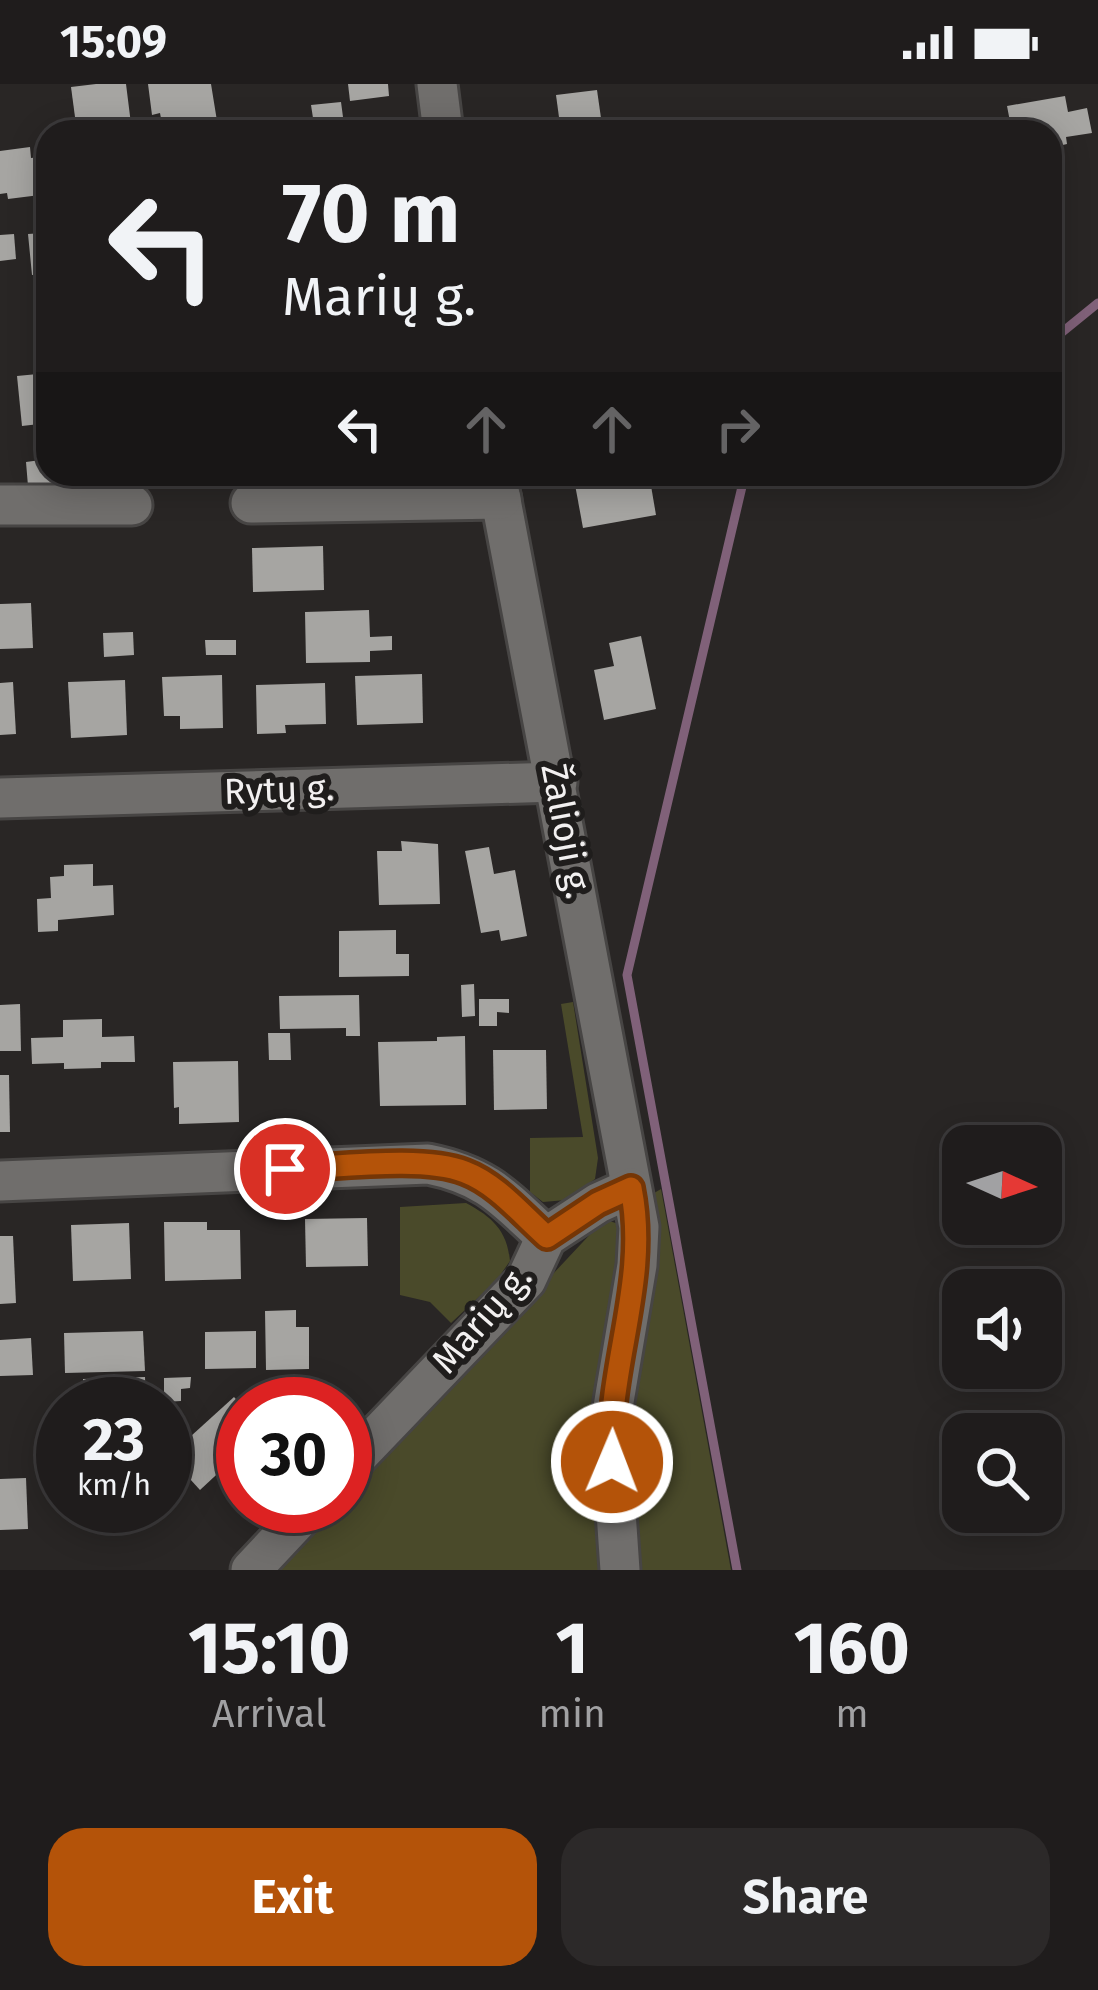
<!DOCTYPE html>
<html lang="en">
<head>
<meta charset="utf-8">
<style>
  body { margin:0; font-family:"Fira Sans",sans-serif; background:#2c2929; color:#f1f3f6; height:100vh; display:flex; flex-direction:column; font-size:45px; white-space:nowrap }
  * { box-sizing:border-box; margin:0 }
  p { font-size:39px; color:#a1a1a3 }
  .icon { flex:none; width:66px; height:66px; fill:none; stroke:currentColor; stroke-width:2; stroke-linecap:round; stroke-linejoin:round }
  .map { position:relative; height:1486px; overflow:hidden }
  .panel { display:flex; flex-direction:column; background:#1f1c1c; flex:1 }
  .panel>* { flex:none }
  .guide { position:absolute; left:36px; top:36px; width:1026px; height:366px; border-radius:36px; box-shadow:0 6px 30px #0003,0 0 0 3px #3c3a3b; background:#1f1c1c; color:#f1f3f6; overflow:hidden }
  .needle { width:78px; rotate:93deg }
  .controls { position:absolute; left:942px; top:1041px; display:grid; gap:24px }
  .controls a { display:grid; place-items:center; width:120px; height:120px; border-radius:24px; background:#1f1c1c; box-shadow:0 6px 30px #0003,0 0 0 3px #3c3a3b; font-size:60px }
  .speed { position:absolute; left:36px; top:1293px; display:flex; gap:24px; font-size:60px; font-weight:700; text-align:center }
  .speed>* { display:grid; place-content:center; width:156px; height:156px; border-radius:50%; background:#1f1c1c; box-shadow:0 6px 30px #0003,0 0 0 3px #3c3a3b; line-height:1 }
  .speed small { font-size:30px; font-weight:400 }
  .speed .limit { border:18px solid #d22; background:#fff; color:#111 }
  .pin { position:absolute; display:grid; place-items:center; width:102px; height:102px; color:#fff; margin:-51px; border:6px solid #fff; border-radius:50%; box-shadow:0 3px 12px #0007 }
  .me { position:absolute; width:132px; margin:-66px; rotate:1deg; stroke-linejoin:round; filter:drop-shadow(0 0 9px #0008) }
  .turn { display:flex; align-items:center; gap:42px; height:252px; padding:0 48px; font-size:54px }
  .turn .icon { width:156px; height:156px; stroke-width:2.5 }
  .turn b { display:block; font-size:84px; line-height:102px }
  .lanes { display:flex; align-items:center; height:114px; padding:0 48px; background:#0003; justify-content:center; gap:60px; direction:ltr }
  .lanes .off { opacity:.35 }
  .eta { display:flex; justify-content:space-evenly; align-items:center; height:204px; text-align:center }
  .eta b { font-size:72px; font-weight:700; line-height:84px }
  .cta { display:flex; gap:24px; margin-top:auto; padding:24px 48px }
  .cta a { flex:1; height:138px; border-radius:36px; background:#b45309; color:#fff; font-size:48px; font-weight:700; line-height:138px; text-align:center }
  .cta a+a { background:#2c2929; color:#f1f3f6 }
  .status { display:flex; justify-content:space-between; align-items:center; height:84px; padding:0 60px; background:#1f1c1c; direction:ltr }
  .status svg { height:33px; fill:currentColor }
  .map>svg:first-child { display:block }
  .green { fill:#4a4a2a }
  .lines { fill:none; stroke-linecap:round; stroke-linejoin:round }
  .stream { stroke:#806179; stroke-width:9 }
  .building { fill:#a6a5a2 }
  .minor-casing { stroke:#474544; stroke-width:45 }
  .minor { stroke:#706e6c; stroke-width:39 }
  .route-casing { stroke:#753606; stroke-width:30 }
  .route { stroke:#b45309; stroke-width:21 }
  .labels { text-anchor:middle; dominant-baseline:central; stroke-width:12; stroke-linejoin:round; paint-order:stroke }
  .street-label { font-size:36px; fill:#f2f0f0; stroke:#1f1d1c }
</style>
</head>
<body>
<div class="status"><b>15:09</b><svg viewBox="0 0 49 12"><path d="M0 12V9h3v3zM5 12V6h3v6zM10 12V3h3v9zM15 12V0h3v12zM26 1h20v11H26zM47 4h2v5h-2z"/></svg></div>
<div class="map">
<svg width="1098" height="1486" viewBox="0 0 1098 1486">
  <rect width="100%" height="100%" fill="#292625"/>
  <g class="green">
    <polygon points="573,918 598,1074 595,1095 566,1116 543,1118 530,1108 530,1054 583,1053 561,920"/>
    <polygon points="661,1105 731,1486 635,1486 627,1313 649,1112"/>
    <path d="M466 1119C492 1133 507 1146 510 1177L496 1197 451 1239 430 1218 400 1211V1123Z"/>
    <polygon points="609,1137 619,1140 627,1154 605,1486 275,1486 335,1422 345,1422 345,1412 596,1144"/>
  </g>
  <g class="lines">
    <g class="stream">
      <polyline points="1050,258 1098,219"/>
      <polyline points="737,1486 627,891 745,390"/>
    </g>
  </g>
  <g class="building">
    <polygon points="96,0 126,0 132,48 77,48 71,3"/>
    <polygon points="148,0 211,0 217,37 163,45 160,29 152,31"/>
    <polygon points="348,0 388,0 389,12 350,17"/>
    <polygon points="597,6 603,48 561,48 556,11"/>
    <polygon points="1065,12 1068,28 1087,24 1092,49 1066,53 1067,60 1050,64 1050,48 1012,48 1007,22"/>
    <polygon points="341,18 345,48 280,48 278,38 313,34 311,21"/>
    <polygon points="30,63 31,74 48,72 48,110 8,115 7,109 0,110 0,67"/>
    <polygon points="48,128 48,190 32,191 28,150 43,149 41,129"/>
    <polygon points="14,150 16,175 0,177 0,151"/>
    <polygon points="48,289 48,339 22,342 17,292"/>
    <polygon points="48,375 48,390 62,390 63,398 28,402 26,378"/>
    <polygon points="601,390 649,390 656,431 583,444 574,395"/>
    <polygon points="323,462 324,506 253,508 252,464"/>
    <polygon points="31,519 33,564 0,565 0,520"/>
    <polygon points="369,526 370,553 392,552 392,566 370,567 370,578 306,579 305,528"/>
    <polygon points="133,548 134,571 104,573 103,549"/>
    <polygon points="641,552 656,625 604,636 594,586 614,582 609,559"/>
    <polygon points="205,556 236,556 236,571 206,571"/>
    <polygon points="422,590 423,639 357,641 355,592"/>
    <polygon points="222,591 223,644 180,645 180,632 164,632 162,593"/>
    <polygon points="125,596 127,651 71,654 68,598"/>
    <polygon points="13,598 16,650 0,651 0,599"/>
    <polygon points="325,599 326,640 285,641 286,649 257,650 256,601"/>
    <polygon points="401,757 438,760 440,820 379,821 377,767 402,767"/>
    <polygon points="489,763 494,790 515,786 527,852 501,857 499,846 481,849 465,767"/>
    <polygon points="93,780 93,802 113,801 114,831 58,836 58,847 38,848 37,815 51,814 50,793 64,792 64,781"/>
    <polygon points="396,846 396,870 409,870 409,892 339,893 339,847"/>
    <polygon points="474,900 475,932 462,933 461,901"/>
    <polygon points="359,911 360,952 346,952 346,944 280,945 279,912"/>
    <polygon points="479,915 509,915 509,929 497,928 497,942 479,942"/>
    <polygon points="20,920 21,967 0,967 0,921"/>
    <polygon points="102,935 102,953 134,952 135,978 101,978 101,984 64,985 64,979 32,980 31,954 63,953 63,936"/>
    <polygon points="268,949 290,949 291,976 269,976"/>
    <polygon points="465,952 466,1021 380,1022 378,958 437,957 437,953"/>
    <polygon points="493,966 546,966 547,1025 494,1026"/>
    <polygon points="238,977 239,1038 179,1040 179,1023 174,1024 173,978"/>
    <polygon points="0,991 9,991 10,1048 0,1048"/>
    <polygon points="367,1134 368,1182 306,1183 305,1135"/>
    <polygon points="164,1138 207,1138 207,1146 240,1146 241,1195 165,1197"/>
    <polygon points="129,1139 131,1195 73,1197 71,1141"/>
    <polygon points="0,1152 13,1152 16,1219 0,1220"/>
    <polygon points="296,1226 296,1243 309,1243 309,1285 266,1286 265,1227"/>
    <polygon points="143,1247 145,1287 65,1289 64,1249"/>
    <polygon points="256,1247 256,1284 205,1285 205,1248"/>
    <polygon points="31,1254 33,1291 0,1292 0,1256"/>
    <polygon points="145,1293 146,1320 83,1320 83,1295"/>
    <polygon points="191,1293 190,1304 181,1305 181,1317 164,1318 164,1294"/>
    <polygon points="234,1313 243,1323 243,1366 200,1406 169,1372"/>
    <polygon points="26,1394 28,1445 0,1446 0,1395"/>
    <polygon points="89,1422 140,1422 141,1434 89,1435"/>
  </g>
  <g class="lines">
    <g class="minor-casing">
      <g id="minor">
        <polyline points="437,0 443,48"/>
        <polyline points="496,390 639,1143 637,1181 610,1341 620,1486"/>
        <polyline points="251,419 501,415"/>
        <polyline points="0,421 132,421"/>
        <polyline points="0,714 557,698"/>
        <path d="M0 1097 428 1080C487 1092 504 1114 546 1153"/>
        <polyline points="345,1385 526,1196 546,1153 598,1119 631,1104"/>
        <polyline points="251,1486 311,1422"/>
      </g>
    </g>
    <use href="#minor" class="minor"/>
  </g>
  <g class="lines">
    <g class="route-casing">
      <path id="route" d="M285 1085C333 1084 422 1071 465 1088 497 1100 522 1131 547 1153L598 1119 631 1104C650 1199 606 1284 612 1378"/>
    </g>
    <use href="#route" class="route"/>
  </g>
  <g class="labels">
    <g class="street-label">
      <text transform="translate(279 706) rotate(-2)">Rytų g.</text>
      <text transform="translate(566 747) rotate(79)">Žalioji g.</text>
      <text transform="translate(482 1235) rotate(-49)">Marių g.</text>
    </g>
  </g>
</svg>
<div class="controls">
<a><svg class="needle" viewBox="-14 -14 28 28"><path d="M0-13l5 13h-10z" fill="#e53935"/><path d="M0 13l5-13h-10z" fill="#a1a1a3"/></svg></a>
<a><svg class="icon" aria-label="sound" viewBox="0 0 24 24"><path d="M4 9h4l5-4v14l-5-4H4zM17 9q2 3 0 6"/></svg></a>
<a><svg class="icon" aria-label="search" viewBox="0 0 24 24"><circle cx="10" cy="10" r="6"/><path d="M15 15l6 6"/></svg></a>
</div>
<div class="speed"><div>23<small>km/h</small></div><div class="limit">30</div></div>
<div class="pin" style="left:285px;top:1085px;background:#d93025"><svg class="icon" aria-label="arrive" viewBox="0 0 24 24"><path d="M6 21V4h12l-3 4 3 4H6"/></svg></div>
<svg class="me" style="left:612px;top:1378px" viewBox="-20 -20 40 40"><circle r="17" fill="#b45309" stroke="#fff" stroke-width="3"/><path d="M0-11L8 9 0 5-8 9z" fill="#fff"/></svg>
<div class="guide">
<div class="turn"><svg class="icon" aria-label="left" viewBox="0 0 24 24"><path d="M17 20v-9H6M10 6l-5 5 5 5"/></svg><div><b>70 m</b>Marių g.</div></div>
<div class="lanes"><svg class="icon" aria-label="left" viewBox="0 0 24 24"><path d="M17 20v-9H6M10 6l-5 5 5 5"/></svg><svg class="icon off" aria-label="ahead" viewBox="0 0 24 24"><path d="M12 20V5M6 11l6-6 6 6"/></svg><svg class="icon off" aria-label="ahead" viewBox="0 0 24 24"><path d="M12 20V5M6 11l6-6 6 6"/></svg><svg class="icon off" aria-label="right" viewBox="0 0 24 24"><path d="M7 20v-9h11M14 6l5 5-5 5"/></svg></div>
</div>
</div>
<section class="panel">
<div class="eta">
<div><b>15:10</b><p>Arrival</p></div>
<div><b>1</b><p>min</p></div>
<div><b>160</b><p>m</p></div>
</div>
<div class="cta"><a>Exit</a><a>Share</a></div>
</section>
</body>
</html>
